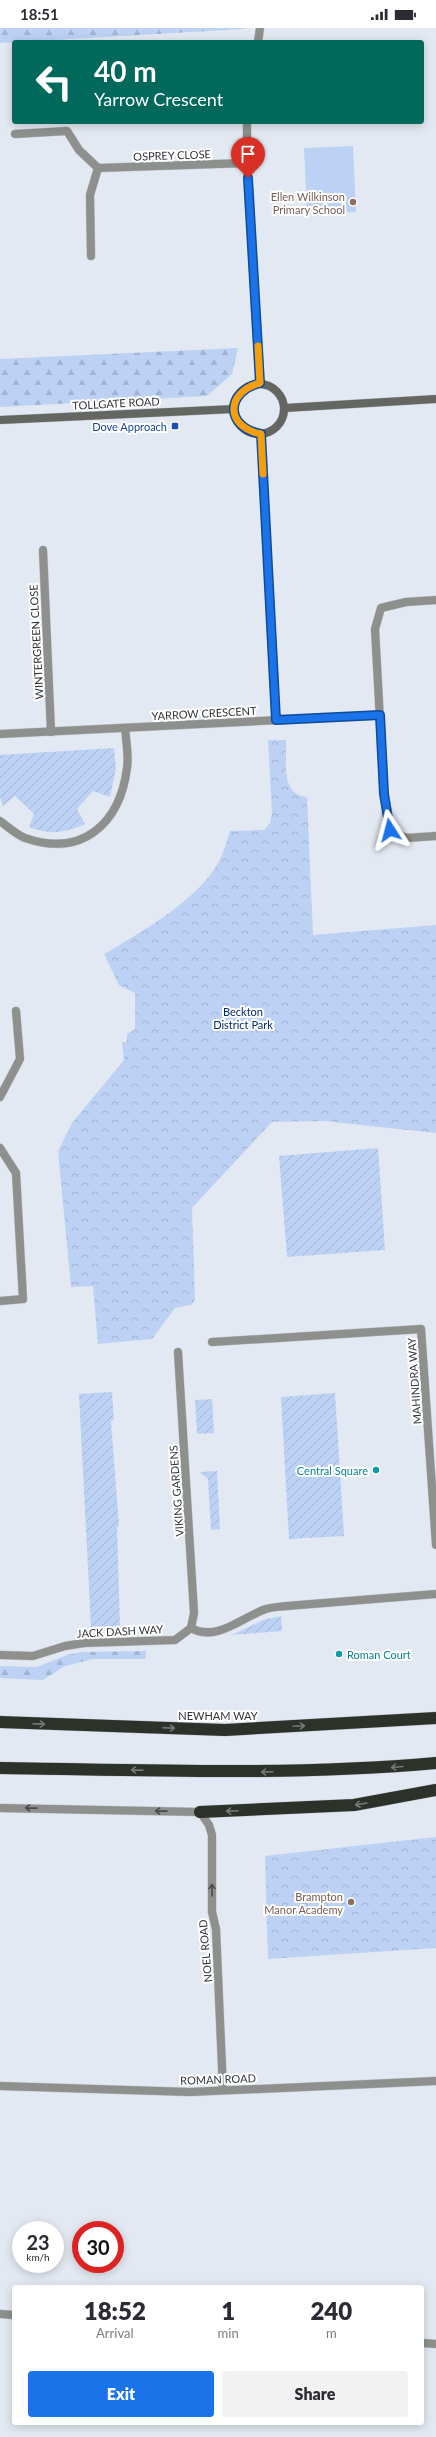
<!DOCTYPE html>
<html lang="en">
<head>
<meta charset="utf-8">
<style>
  body { margin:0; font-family:Lato,sans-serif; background:#f2f2f3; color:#2b2b33; height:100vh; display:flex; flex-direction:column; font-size:15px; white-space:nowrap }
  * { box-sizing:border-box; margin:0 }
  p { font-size:13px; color:#7c7c81 }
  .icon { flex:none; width:22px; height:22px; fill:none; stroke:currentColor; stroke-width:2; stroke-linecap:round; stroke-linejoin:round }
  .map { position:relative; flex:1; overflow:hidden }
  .side { position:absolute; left:12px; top:2257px; width:412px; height:140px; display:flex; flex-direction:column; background:#fff; border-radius:4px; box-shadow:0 2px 10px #0003 }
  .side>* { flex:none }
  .guide { position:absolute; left:12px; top:12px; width:412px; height:84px; border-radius:4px; box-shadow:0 2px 10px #0003; background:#00695c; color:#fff; overflow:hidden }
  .speed { position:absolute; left:12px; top:2193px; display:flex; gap:8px; font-size:20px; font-weight:700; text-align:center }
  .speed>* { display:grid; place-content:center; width:52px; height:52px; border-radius:50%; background:#fff; box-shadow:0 2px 10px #0003; line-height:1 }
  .speed small { font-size:10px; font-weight:400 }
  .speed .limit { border:6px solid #d22; background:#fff; color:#111 }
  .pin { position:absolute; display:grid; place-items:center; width:34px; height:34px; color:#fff; margin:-41px -17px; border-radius:50% 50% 50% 0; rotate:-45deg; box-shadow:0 0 4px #0007 }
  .pin .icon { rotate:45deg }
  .me { position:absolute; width:44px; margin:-22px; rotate:351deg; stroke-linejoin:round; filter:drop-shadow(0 0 3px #0008) }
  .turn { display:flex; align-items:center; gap:14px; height:84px; padding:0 16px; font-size:18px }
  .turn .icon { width:52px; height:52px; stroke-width:2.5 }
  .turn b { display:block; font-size:28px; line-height:34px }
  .eta { display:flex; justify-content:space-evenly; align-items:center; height:68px; text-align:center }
  .eta b { font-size:24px; font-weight:800; line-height:28px }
  .button { display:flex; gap:8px; margin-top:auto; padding:8px 16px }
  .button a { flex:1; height:46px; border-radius:4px; background:#1a73e8; color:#fff; font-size:16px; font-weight:800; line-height:46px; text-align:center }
  .button a+a { background:#f2f2f3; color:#2b2b33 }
  .status { display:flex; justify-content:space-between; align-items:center; height:28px; padding:0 20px; background:#fff; direction:ltr }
  .status svg { height:11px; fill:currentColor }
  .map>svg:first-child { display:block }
  .grass { fill:#bcd1f4 }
  .forest { fill:url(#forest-firs) }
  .park { fill:url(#park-crowns) }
  .garden { fill:url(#garden-furrows) }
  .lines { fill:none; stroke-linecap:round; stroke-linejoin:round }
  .street-casing { stroke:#c0c5cd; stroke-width:9 }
  .secondary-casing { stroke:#c0c5cd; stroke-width:9 }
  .highway-casing { stroke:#c0c5cd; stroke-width:13 }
  .street { stroke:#8d908c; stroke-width:8 }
  .secondary { stroke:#636661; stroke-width:8 }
  .highway { stroke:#2c312a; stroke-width:12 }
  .oneway { stroke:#767975 }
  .oneway2 { stroke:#494b4d }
  .route-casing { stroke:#114b97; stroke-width:10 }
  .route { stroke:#1a73e8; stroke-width:7 }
  .slow { stroke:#f59e0b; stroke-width:7 }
  .education-dot { fill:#8d6e63; stroke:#fff; stroke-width:1.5 }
  .transit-dot { fill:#1a4fb4; stroke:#fff; stroke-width:1.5 }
  .culture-dot { fill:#0f9aa8; stroke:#fff; stroke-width:1.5 }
  .labels { text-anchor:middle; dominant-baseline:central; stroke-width:4; stroke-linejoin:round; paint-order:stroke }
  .street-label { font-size:11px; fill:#323438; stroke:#fff }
  .education-label { font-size:11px; fill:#785e54; stroke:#fff; text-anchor:end }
  .transit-label { font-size:11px; fill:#164399; stroke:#fff; text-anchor:end }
  .park-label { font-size:11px; fill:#012b72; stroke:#fff }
  .culture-label { font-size:11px; fill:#0d838f; stroke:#fff; text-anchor:end }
</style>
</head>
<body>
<div class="status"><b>18:51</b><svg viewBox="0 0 49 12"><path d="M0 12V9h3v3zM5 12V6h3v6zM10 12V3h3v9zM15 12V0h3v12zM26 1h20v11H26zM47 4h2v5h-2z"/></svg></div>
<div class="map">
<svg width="436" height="2409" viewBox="0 0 436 2409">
  <defs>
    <pattern id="forest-firs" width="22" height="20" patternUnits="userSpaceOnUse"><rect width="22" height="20" fill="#bcd1f4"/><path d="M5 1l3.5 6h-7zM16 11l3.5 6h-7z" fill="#a2b4d2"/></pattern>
    <pattern id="park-crowns" width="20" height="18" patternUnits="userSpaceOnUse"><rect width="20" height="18" fill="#bcd1f4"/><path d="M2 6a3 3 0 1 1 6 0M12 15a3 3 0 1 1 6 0" fill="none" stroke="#a2b4d2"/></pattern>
    <pattern id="garden-furrows" width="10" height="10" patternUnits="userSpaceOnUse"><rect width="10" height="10" fill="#bcd1f4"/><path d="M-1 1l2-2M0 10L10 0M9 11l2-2" fill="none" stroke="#a2b4d2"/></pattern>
  </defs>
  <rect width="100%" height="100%" fill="#e3e9f2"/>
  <polygon class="grass" points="353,118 356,184 307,186 304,120"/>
  <g class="forest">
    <polygon points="0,0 244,0 244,1 0,15"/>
    <polygon points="238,320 232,346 207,368 0,379 0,331"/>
    <polygon points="146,1623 146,1631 93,1631 65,1638 43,1652 0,1650 0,1638 37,1639 67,1627 82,1624"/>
  </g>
  <g class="park">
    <path d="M268 712H286C287 733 280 767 307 769L313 907 436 897V1105L324 1093 272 1094 192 1180 195 1272 191 1277 175 1280 152 1311 98 1316 93 1258 71 1259 58 1123 72 1095 124 1032 122 1014H127V1006L135 1001V965L119 957 104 926C140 905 204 869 221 829 225 821 227 812 230 803L264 802 270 795 272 785Z"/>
    <polygon points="436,1809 436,1920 268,1931 265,1828"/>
  </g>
  <g class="garden">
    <path d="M114 720 116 740 110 769 93 763 77 781 85 796C65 805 50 807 29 799L34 786 15 768 3 778 0 769V727Z"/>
    <polygon points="378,1120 385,1222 287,1229 279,1128"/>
    <polygon points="112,1364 114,1392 111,1393 119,1498 117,1499 120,1598 91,1599 79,1366"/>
    <polygon points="335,1365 344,1508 289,1511 281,1369"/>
    <polygon points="212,1371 214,1405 197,1406 195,1372"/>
    <polygon points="217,1443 220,1501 211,1502 208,1451 200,1444"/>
    <polygon points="281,1588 282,1603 232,1607 263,1592"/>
  </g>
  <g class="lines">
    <g class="street-casing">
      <g id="street">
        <polyline points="258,14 260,0"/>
        <polyline points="247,94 247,135 260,355"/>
        <polyline points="15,106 67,103 79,122 98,140"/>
        <polyline points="91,228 90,167 98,140 247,135"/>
        <polyline points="261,406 276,692"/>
        <polyline points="43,522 51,704"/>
        <polyline points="436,572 406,574 381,580 375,601 384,766 390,802 406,810 436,808"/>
        <polyline points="0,706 380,687"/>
        <path d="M0 793C8 799 17 807 25 810 83 830 120 795 127 740 129 727 126 713 125 700"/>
        <polyline points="0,1069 20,1031 16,983"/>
        <polyline points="0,1120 16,1145 23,1271 0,1273"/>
        <polyline points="212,1314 421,1301 436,1517"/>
        <polyline points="178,1324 194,1585 191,1600"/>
        <path d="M191 1600C216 1614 240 1591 263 1582 270 1579 279 1579 287 1578L436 1566"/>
        <polyline points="0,1627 33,1628 65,1618 84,1615 175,1612 191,1600"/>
        <polyline points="0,1780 200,1784 209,1797 212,1807 212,1884 216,1901 223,2062"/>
        <polyline points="0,2058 190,2064 436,2053"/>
        <polyline points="0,2286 14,2287"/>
        <polyline points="422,2315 436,2316"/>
      </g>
    </g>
    <g class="secondary-casing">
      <g id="secondary">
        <circle cx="259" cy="381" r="25"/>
        <polyline points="285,380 436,371"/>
        <polyline points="0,392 234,381"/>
      </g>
    </g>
    <g class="highway-casing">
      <g id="highway">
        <polyline points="0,1694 225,1702 436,1690"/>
        <path d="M0 1740C146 1742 291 1748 436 1735"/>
        <polyline points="200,1784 354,1777 436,1762"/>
      </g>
    </g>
    <use href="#street" class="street"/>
    <use href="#secondary" class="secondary"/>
    <use href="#highway" class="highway"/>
  </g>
  <defs><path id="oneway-shaft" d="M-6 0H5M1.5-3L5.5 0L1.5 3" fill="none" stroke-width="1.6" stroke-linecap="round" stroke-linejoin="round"/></defs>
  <g class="oneway">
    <use href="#oneway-shaft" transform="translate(39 1696) rotate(2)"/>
    <use href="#oneway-shaft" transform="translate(299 1698) rotate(-3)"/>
    <use href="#oneway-shaft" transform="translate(169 1700) rotate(2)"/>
    <use href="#oneway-shaft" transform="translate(397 1739) rotate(175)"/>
    <use href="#oneway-shaft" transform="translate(137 1742) rotate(-179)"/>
    <use href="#oneway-shaft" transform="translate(267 1744) rotate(178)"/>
    <use href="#oneway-shaft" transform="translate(361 1776) rotate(170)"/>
    <use href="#oneway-shaft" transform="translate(232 1783) rotate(178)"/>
  </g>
  <g class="oneway2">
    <use href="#oneway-shaft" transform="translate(31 1780) rotate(-179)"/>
    <use href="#oneway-shaft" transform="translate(161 1783) rotate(-179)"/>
    <use href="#oneway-shaft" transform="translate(212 1862) rotate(-92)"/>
  </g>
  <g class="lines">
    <g class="route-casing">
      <path id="route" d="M248 150 260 355C225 364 225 399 261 406L276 692 380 687 384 766 390 802"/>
    </g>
    <use href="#route" class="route"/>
    <path class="slow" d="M258 318 260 355C225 364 225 399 261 406L263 446"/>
  </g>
  <g class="education-dot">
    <circle cx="353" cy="174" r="4"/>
    <circle cx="351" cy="1874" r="4"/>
  </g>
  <rect class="transit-dot" x="171" y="394" width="8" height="8" rx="2"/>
  <g class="culture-dot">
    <circle cx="376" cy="1442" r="4"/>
    <circle cx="339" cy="1626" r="4"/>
  </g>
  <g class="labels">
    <g class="street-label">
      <text transform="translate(172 127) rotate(-2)">OSPREY CLOSE</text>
      <text transform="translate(116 375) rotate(-3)">TOLLGATE ROAD</text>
      <text transform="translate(36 614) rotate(-93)">WINTERGREEN CLOSE</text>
      <text transform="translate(204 685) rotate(-3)">YARROW CRESCENT</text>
      <text transform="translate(414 1353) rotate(-94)">MAHINDRA WAY</text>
      <text transform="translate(176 1463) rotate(-94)">VIKING GARDENS</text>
      <text transform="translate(120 1603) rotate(-3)">JACK DASH WAY</text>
      <text x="218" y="1687">NEWHAM WAY</text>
      <text transform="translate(205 1923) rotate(-95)">NOEL ROAD</text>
      <text transform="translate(218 2051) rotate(-2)">ROMAN ROAD</text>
    </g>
    <g class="education-label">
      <text x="345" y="168">Ellen Wilkinson<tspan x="345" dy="13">Primary School</tspan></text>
      <text x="343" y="1868">Brampton<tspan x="343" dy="13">Manor Academy</tspan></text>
    </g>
    <g class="transit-label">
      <text x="167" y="398">Dove Approach</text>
    </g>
    <g class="park-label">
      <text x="243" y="983">Beckton<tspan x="243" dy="13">District Park</tspan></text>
    </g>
    <g class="culture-label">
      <text x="368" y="1442">Central Square</text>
      <text x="347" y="1626" text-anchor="start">Roman Court</text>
    </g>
  </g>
</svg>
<div class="speed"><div>23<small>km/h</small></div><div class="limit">30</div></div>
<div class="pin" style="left:248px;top:150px;background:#d93025"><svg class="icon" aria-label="arrive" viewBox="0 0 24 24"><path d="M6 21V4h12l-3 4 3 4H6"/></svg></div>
<svg class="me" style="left:390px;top:802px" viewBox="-20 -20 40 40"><path d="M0-17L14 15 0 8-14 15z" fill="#1a73e8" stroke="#fff" stroke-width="4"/></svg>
<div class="guide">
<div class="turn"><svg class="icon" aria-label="left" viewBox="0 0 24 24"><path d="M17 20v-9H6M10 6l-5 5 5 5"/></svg><div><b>40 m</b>Yarrow Crescent</div></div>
</div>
<section class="side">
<div class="eta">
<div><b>18:52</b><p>Arrival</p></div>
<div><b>1</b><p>min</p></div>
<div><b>240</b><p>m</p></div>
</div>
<div class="button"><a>Exit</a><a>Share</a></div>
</section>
</div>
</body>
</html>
